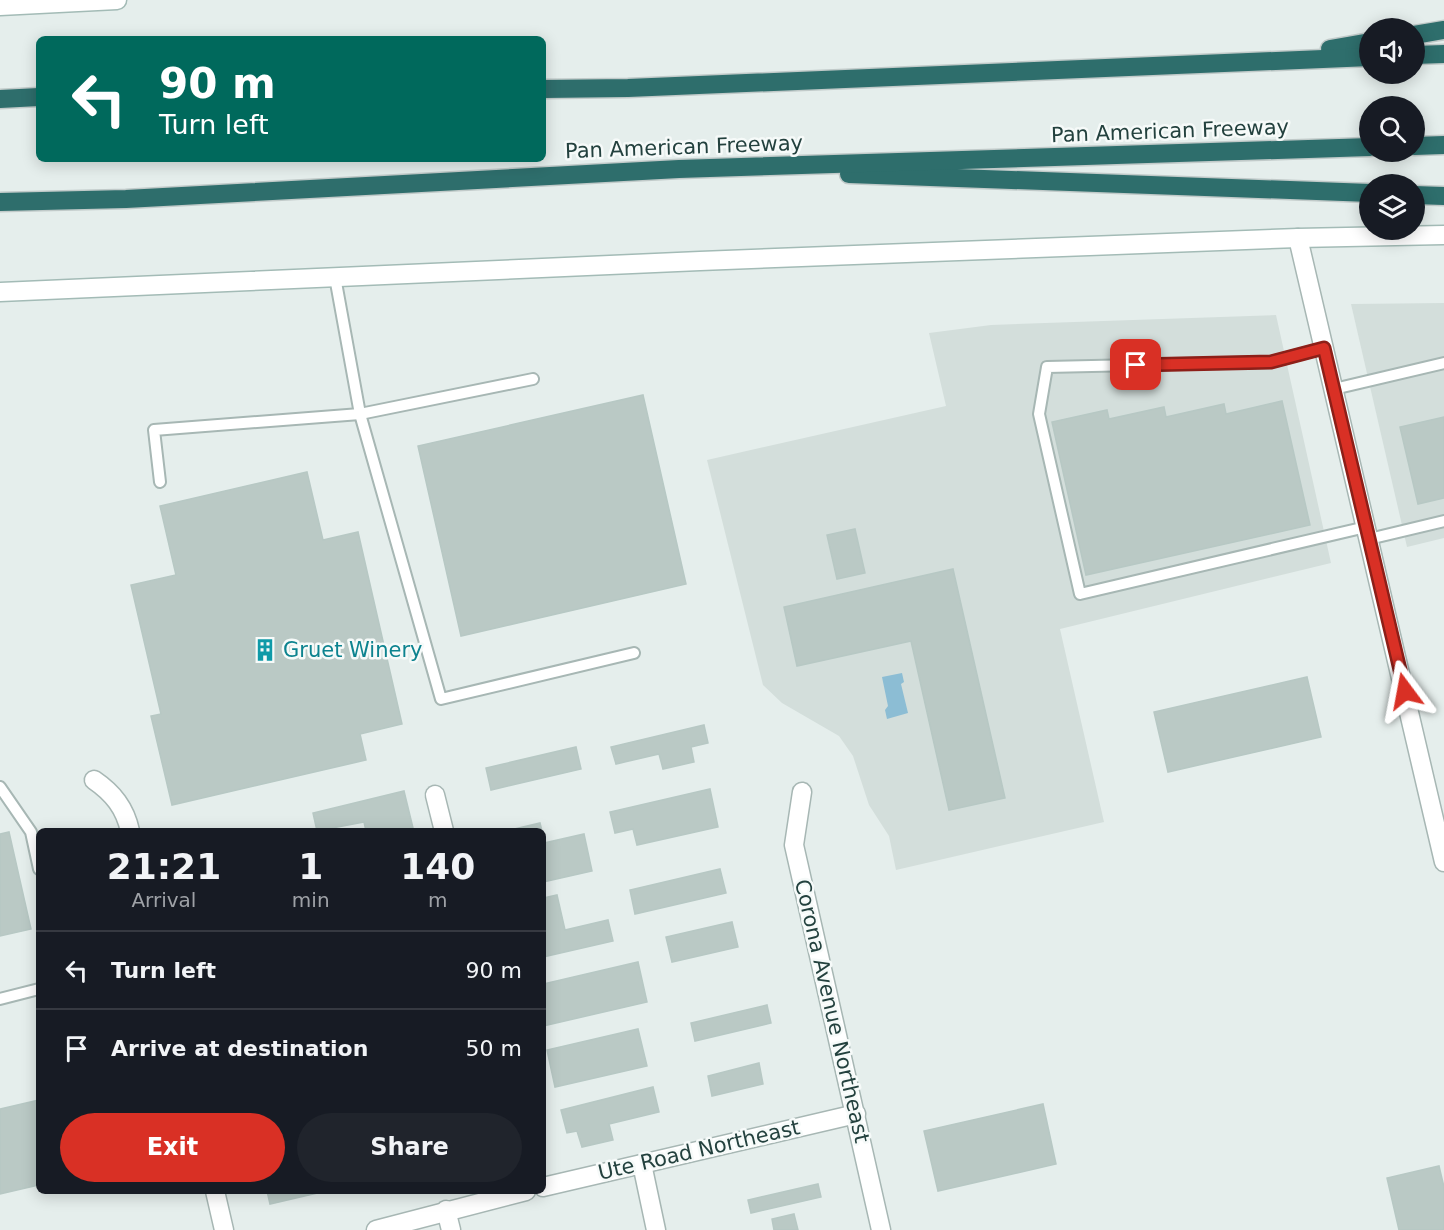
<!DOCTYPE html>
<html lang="en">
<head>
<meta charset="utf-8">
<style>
  body { margin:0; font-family:"DejaVu Sans",sans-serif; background:#20242c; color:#f1f3f6; height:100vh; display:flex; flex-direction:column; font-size:22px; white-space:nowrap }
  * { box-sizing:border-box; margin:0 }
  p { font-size:20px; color:#9ea1a6 }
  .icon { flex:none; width:33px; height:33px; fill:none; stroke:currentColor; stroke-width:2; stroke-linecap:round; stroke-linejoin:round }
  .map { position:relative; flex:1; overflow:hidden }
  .panel { position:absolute; left:36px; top:828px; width:510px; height:366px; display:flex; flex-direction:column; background:#171b24; border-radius:9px; box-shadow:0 3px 15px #0003 }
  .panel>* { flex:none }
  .top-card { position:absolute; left:36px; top:36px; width:510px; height:126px; border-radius:9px; box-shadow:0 3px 15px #0003; background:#00695c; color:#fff; overflow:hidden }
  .buttons { position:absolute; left:1359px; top:18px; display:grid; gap:12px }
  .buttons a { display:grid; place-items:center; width:66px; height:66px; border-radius:50%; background:#171b24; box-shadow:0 3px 15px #0003; font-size:30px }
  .pin { position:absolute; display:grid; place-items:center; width:51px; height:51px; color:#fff; margin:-26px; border-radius:12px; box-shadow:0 3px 9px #0006 }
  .me { position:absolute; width:66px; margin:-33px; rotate:347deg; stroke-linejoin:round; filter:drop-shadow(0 0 4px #0008) }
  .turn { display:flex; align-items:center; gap:21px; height:126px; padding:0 24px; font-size:27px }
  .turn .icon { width:78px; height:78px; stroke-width:2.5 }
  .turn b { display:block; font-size:42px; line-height:51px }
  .eta { display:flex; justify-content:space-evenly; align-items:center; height:102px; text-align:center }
  .eta b { font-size:36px; font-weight:700; line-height:42px }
  .button { display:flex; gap:12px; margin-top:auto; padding:12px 24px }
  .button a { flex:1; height:69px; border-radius:36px; background:#d93025; color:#fff; font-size:24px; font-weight:700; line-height:69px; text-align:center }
  .button a+a { background:#20242c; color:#f1f3f6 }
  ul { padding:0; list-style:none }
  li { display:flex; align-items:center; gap:18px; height:78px; padding:0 24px; border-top:2px solid #363941 }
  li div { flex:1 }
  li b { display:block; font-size:22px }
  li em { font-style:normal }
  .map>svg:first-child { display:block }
  .built { fill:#d3dedb }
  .water { fill:#8cbdd4 }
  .building { fill:#bac9c5; stroke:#b7c8c4; stroke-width:1.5 }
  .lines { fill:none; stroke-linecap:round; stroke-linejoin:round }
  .service-casing { stroke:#a7b7b4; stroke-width:14 }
  .minor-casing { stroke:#a7b7b4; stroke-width:21 }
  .tertiary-casing { stroke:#a7b7b4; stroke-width:21 }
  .secondary-casing { stroke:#a3bbb6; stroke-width:21 }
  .motorway-casing { stroke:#c1cac9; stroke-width:21 }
  .service { stroke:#fff; stroke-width:10 }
  .minor { stroke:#fff; stroke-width:18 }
  .tertiary { stroke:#fff; stroke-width:18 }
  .secondary { stroke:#fff; stroke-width:18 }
  .motorway { stroke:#2e6e6c; stroke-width:18 }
  .route-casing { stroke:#8d1f18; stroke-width:15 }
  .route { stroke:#d93025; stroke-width:10 }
  .labels { text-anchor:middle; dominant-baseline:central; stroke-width:5; stroke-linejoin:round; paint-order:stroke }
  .street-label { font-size:21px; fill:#23413e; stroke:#f6faf9 }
  .culture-label { font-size:21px; fill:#0d838f; stroke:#f6faf9; text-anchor:start }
</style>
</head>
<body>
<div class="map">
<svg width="1444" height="1230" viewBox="0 0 1444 1230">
  <rect width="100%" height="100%" fill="#e5eeec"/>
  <g class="built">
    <polygon points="1444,303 1444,538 1407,547 1351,304"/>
    <polygon points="1276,315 1331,563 1060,629 1104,822 896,870 889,836 869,805 853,756 839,736 782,703 763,685 707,460 946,406 929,333 991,325"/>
  </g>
  <polygon class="water" points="902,673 904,682 901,684 908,713 887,719 885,710 888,706 882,677"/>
  <g class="building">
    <polygon points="643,395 686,584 461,636 418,446"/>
    <polygon points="1282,401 1310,525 1086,575 1052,422 1107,410 1109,419 1164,407 1166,417 1224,404 1226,414"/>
    <polygon points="1444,417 1444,498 1418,504 1400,427"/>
    <polygon points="307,472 323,540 358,532 402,724 360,734 366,760 172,805 151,716 161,714 131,585 176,575 160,506"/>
    <polygon points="855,529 865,573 837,579 827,535"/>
    <polygon points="953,569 1005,798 949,810 911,641 797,666 784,607"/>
    <polygon points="1307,677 1321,737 1168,772 1154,712"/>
    <polygon points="704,725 708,743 691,747 694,762 663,769 659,754 616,764 611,747"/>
    <polygon points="576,747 581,769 491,790 486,768"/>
    <polygon points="710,789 718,827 637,845 633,829 615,833 610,812"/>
    <polygon points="404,791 413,828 399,831 366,831 364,822 317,831 313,813"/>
    <polygon points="540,823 542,831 506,831"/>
    <polygon points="9,832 31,929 0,936 0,834"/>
    <polygon points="584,834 592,871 543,882 543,837 544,843"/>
    <polygon points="720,869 726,893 635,914 630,890"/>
    <polygon points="557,895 565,930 608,920 613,941 543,957 543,898"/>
    <polygon points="732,922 738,947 672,962 666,937"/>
    <polygon points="638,962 647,1002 543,1026 543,984"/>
    <polygon points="767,1005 771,1023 695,1041 691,1023"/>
    <polygon points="638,1029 647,1066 555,1087 547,1050"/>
    <polygon points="759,1063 763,1084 712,1096 708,1076"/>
    <polygon points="653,1087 659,1112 609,1124 613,1140 582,1147 577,1131 567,1133 561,1110"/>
    <polygon points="39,1100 39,1185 0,1194 0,1109"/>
    <polygon points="1043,1104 1056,1164 938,1191 924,1131"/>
    <polygon points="1439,1166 1444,1187 1444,1230 1399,1230 1387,1178"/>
    <polygon points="818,1184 821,1197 751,1213 748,1200"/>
    <polygon points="267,1191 326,1191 270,1204"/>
    <polygon points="794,1214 798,1230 774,1230 772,1219"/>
  </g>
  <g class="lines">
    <g class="service-casing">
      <g id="service">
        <polyline points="335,277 360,414 441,699 634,653"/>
        <polyline points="1324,348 1271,362 1047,367 1039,414 1080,594 1366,527"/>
        <polyline points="1334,389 1444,363"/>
        <polyline points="160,482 154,430 360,414 533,379"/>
        <polyline points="1369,539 1444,521"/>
        <polyline points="0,787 31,832 39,869"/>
        <polyline points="0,999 39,989"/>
      </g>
    </g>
    <g class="minor-casing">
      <g id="minor">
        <path d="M94 780C113 793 125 808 130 831"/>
        <polyline points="802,792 794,845 881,1230"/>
        <polyline points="435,795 444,831"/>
        <polyline points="642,1164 656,1230"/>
        <polyline points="543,1187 856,1114"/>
        <polyline points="215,1191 224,1230"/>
        <polyline points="446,1210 451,1230"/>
        <polyline points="376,1230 526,1191"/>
      </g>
    </g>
    <g class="tertiary-casing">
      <polyline id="tertiary" points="1298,238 1444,862"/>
    </g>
    <g class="secondary-casing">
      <g id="secondary">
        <polyline points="0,6 117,0"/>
        <polyline points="0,292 700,261 1298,238 1444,235"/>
      </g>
    </g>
    <g class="motorway-casing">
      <g id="motorway">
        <polyline points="1414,35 1444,30"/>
        <polyline points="1330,49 1370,42"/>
        <polyline points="1414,55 1444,54"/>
        <polyline points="543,89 628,88 1370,57"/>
        <polyline points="0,99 39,97"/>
        <polyline points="1414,146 1444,145"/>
        <polyline points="849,174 1370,193"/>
        <polyline points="1414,195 1444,196"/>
        <polyline points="0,202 126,199 679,169 1370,147"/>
      </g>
    </g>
    <use href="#service" class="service"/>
    <use href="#minor" class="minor"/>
    <use href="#tertiary" class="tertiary"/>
    <use href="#secondary" class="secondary"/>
    <use href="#motorway" class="motorway"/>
  </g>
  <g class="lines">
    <g class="route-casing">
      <polyline id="route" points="1136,365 1271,362 1324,348 1405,691"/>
    </g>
    <use href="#route" class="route"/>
  </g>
  <defs>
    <g id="building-bare" transform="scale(1.8)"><path d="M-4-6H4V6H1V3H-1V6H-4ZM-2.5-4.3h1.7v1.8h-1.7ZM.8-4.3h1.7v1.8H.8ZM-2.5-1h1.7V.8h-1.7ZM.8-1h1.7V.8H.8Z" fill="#0f9aa8" stroke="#f6faf9" stroke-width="2.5" paint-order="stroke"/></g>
  </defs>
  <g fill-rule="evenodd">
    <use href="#building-bare" x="265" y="650"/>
  </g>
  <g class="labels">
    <g class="street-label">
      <text transform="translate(1170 131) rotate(-2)">Pan American Freeway</text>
      <text transform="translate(684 147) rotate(-2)">Pan American Freeway</text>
      <text transform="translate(832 1011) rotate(77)">Corona Avenue Northeast</text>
      <text transform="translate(699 1150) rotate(-13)">Ute Road Northeast</text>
    </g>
    <g class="culture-label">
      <text x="283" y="650">Gruet Winery</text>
    </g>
  </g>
</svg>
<div class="buttons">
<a><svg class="icon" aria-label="sound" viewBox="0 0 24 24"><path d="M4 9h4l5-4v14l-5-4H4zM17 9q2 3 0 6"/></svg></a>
<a><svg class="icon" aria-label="search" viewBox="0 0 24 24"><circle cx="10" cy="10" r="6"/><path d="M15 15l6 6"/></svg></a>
<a><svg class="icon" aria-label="layers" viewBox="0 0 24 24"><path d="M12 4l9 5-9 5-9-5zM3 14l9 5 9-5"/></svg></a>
</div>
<div class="pin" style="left:1136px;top:365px;background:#d93025"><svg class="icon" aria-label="arrive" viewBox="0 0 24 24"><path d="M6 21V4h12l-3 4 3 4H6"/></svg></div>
<svg class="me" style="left:1405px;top:691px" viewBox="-20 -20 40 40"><path d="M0-17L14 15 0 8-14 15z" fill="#d93025" stroke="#fff" stroke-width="4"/></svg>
<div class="top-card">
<div class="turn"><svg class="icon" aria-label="left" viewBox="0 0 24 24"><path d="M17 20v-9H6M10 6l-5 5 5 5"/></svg><div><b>90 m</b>Turn left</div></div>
</div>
<section class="panel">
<div class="eta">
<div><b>21:21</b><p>Arrival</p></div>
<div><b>1</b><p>min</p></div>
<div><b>140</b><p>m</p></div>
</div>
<ul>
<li><svg class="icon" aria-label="left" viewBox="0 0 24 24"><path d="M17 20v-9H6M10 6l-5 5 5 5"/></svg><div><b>Turn left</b></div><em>90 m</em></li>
<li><svg class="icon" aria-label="arrive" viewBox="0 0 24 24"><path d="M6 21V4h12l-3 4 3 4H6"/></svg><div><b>Arrive at destination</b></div><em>50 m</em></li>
</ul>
<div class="button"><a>Exit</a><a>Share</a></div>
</section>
</div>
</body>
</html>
